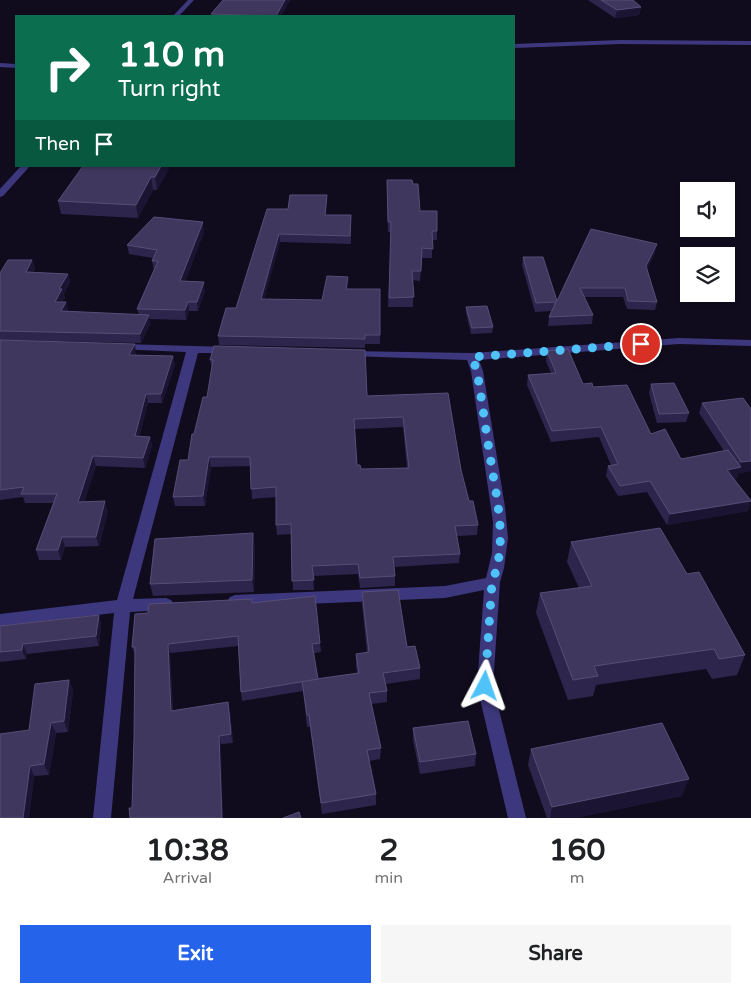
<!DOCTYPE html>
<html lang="en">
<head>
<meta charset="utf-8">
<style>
  body { margin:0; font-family:"Varela Round",sans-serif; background:#f6f6f6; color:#202124; height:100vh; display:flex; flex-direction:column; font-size:19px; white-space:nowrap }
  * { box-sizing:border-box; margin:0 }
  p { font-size:16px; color:#757577 }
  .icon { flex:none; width:28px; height:28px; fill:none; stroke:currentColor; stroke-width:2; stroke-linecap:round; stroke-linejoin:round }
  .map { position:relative; height:818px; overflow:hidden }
  .details { display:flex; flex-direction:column; background:#fff; flex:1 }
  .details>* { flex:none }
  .banner { position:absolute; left:15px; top:15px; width:500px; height:152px; border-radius:0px; box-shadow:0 1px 4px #0004; background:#0b6e4f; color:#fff; overflow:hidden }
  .buttons { position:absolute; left:680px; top:182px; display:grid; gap:10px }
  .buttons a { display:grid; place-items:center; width:55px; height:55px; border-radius:0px; background:#fff; box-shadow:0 1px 4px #0004; font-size:25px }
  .pin { position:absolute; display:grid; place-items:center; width:42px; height:42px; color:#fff; margin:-21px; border:2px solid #fff; border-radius:50%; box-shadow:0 1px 5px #0007 }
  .me { position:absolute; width:55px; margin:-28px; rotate:4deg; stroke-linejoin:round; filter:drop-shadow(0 0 4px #0008) }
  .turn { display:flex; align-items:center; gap:18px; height:105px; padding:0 20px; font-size:22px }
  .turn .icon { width:65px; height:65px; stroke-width:2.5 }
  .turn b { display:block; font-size:35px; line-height:42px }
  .then { display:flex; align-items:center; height:48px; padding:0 20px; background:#0003; gap:10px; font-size:19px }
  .eta { display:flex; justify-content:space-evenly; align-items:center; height:85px; text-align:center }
  .eta b { font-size:30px; font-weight:700; line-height:35px }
  .action { display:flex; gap:10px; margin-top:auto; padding:10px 20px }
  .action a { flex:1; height:58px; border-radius:0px; background:#2563eb; color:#fff; font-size:20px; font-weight:700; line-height:58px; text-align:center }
  .action a+a { background:#f6f6f6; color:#202124 }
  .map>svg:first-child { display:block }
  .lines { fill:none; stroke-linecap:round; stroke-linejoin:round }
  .street { fill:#3d387d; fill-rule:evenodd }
  .wall { fill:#2e254c; fill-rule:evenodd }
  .shaded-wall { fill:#1b1432 }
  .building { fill:#40375f; stroke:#574e78; fill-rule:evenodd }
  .route { stroke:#4fc3f7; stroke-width:9; stroke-dasharray:0 16.2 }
</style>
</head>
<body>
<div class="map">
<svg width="751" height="818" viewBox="0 0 751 818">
  <rect width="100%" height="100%" fill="#100c1e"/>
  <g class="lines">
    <g class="street">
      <polygon points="188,0 194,0 179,16 173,16"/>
      <polygon points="620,40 751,41 751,45 620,44 514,48 514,44"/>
      <polygon points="0,63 16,64 16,68 0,67"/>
      <polygon points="21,166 30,166 3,196 0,197 0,189"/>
      <polygon points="679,338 751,340 751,346 679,344 479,360 483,371 505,507 508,538 504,568 500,582 493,686 526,818 508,818 477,686 484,590 445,598 235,607 230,605 227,601 230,597 235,595 445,586 486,578 492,553 493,522 471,371 467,360 350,356 346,355 344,353 346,351 472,353"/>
      <polygon points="120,344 230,347 236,350 230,353 198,353 133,599 166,598 171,600 174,604 171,608 166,610 130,612 111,818 93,818 114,613 0,626 0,614 117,600 186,352 116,349 114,347"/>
    </g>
  </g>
  <g class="wall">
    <polygon points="223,0 290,0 281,16 212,16 211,14"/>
    <polygon points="588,0 633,0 641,7 639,15 615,18"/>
    <polygon points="169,168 157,190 153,190 138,218 61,214 58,201"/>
    <polygon points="387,180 413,184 420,211 437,231 437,240 432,240 432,258 422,258 420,281 413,280 413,307 388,307 391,232 388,232"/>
    <polygon points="327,195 326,215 351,215 351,244 280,242 264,299 322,300 348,277 347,289 380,289 380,344 365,344 365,348 219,345 218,336 236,308 288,209"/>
    <polygon points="591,229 655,253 647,269 657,302 655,310 627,309 623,297 584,297 593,315 592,324 548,326 549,317 552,311 535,312 522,265 523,257 557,301"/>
    <polygon points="204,232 185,281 205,291 198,311 189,311 186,320 149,319 150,324 141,343 0,340 0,273 32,260 35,269 33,273 68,274 70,282 64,294 65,298 62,302 66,302 68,311 139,315 137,309 154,270 152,261 153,258 129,254 127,245"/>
    <polygon points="466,307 493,327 492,333 471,334 466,313"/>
    <polygon points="0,340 136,353 136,355 173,356 175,365 162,403 148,403 139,437 150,437 152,446 145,468 96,466 84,502 108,511 99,546 65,547 61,560 39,560 36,550 53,503 25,503 23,497 0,500"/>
    <path d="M214 346 367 396 448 393 461 470 469 501 478 525 477 535 457 536 460 554 459 563 394 567 395 576V586L360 588 358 574 313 576 314 590H293L291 534 277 535 276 525V497L252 499 250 466 211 467 205 506H175L173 497 188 460 194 434 207 397 212 369 210 360ZM403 427 407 468 361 469 357 465 355 429Z"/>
    <polygon points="547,351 583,384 593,387 681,459 724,451 699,413 702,403 751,409 751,471 739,473 737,478 734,479 751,500 748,511 667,525 647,492 618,496 606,476 608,466 611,465 599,437 551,442 527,385 528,375 551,373 546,361"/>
    <polygon points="651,384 689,413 686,422 657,423 649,393"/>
    <polygon points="571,542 687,574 745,655 737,675 712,679 706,669 596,685 593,696 568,700 536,613 540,593 579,588 567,562"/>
    <polygon points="255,545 254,592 153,596 150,584"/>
    <polygon points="362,592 407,647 420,668 420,679 386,684 387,691 387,702 371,704 381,748 380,759 369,761 376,794 376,805 322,814 310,727 307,727 303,691 242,701 241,692 238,646 170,653 173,711 230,711 233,743 221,744 132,808 134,738 135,655 132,647 252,599 253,602 320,643 321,652 314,653 318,679 357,673 356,666 356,654 367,653 362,604"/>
    <polygon points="99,615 101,625 99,646 27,654 26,659 0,662 0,626"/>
    <polygon points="69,680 73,691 68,732 56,733 49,775 34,776 29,818 29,730"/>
    <polygon points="413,728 476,754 475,766 420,774 413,740"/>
    <polygon points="531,749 682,796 575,818 547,818 528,765"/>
  </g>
  <g class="shaded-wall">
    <polygon points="285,0 290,0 281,16 276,16"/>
    <polygon points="641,7 639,15 615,18 617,10"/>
    <polygon points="161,166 169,166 169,168 157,190 155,177"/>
    <polygon points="151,177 153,190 138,218 136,205"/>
    <polygon points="327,195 327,203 325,223 325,215"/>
    <polygon points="203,222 204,232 182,291 180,281"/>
    <polygon points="279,234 280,242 262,308 261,299"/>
    <polygon points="657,244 655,253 644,274 646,266"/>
    <polygon points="32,260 35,269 28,281 26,272"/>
    <polygon points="68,274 70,282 64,294 65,298 58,310 55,302 59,289"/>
    <polygon points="348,277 348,286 346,298 346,289"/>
    <polygon points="204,282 205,291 198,311 197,302"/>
    <polygon points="66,302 68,311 61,311"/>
    <polygon points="188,302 189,311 186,320 185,310"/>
    <polygon points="149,315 150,324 141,343 140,334"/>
    <polygon points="135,344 136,353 131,364 129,355"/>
    <polygon points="173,356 175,365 162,403 161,394"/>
    <polygon points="146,394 148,403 137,446 135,436"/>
    <polygon points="150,437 152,446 145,468 143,458"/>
    <polygon points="93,456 96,466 81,511 78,502"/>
    <polygon points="209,457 211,467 205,506 203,496"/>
    <polygon points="751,461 751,471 739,473 737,478 724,480 727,470 739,468 741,462"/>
    <polygon points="105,501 108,511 99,546 96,537"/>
    <polygon points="751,501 748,511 667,525 670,514"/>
    <polygon points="253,533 255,545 254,592 252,580"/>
    <polygon points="62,537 65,547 61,560 58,550"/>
    <polygon points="99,615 101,625 99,646 96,636"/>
    <polygon points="23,644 27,654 26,659 22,650"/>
    <polygon points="168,644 170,653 173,720 171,711"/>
    <polygon points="69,680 73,691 68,732 64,721"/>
    <polygon points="228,702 230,711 233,743 231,734"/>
    <polygon points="51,723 56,733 49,775 44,764"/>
    <polygon points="219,736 221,744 223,818 222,818"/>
    <polygon points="30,766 34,776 29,818 23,818"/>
    <polygon points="689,779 682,796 575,818 550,818 552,807"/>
  </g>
  <g class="building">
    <polygon points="223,0 285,0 276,16 211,14"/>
    <polygon points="601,0 633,0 641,7 617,10"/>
    <polygon points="83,166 161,166 155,177 151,177 136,205 58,201"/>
    <polygon points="387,180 412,180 413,184 418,184 420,211 437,211 437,231 432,231 433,249 422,248 421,271 412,271 414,297 389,298 391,222 388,222"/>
    <polygon points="290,195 327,195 325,215 351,215 350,236 279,234 261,299 322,300 327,276 348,277 346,289 380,289 380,335 365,335 365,339 218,336 226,308 236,308 267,209 288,209"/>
    <polygon points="154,217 203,222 180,281 204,282 197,302 188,302 185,310 137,309 158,261 152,261 157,250 127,245"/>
    <polygon points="591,229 657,244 646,266 657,302 628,301 625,288 580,288 593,315 549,317 556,302 536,303 523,257 543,257 557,301"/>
    <polygon points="8,260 32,260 26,272 68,274 59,289 62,289 55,302 66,302 61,311 149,315 140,334 0,331 0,273"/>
    <polygon points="487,306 493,327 472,328 466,307"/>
    <polygon points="0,340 135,344 129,355 173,356 161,394 146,394 135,436 150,437 143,458 93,456 78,502 105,501 96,537 62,537 58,550 36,550 57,494 21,494 24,487 0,490"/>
    <path d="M214 346 365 350 367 396 448 393 461 470 469 501H473L478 525 455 526 460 554 393 557 395 576 360 578 358 564 312 566 314 580 292 581 291 524 276 525V487L251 489 250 457H209L203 496 173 497 180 460H188L192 434H194L203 397H207L213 360H210ZM403 417 409 468 361 469 360 465H357L354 419Z"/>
    <polygon points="568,349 583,384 592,383 593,387 627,385 651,434 665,429 681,459 728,450 741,467 727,470 751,501 670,514 650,481 620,486 608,466 618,464 601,427 552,431 528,375 556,373 547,351"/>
    <polygon points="674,383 689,413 659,414 651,384"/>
    <polygon points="743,398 751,409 751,461 741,462 702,403"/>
    <polygon points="660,528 687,574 699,572 745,655 719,659 714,649 594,666 598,676 573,680 540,593 592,586 571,542"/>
    <polygon points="253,533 252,580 150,584 155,539"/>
    <polygon points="398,590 407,647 415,646 420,668 383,673 387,691 369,693 381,748 367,750 376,794 321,803 309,715 307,715 302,681 359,673 356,654 369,652 362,592"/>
    <polygon points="315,596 320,643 312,644 318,679 241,692 238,636 168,644 171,711 228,702 231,734 219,736 222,818 130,818 129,808 132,808 134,738 135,647 132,647 135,614 148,613 149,604 252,599 252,603"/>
    <polygon points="99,615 96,636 23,644 22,650 0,652 0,626"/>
    <polygon points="69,680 64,721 51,723 44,764 30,766 23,818 0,818 0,734 29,730 35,684"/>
    <polygon points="468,721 476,754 420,762 413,728"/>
    <polygon points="662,723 689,779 552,807 531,749"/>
    <polygon points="299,812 301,818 283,818"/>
  </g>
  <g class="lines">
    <path class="route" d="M485 686 492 582C508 544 497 501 491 462 486 432 482 401 477 371L472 357 641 344"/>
  </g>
</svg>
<div class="buttons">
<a><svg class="icon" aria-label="sound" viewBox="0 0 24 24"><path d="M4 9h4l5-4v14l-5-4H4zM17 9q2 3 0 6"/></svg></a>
<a><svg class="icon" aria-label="layers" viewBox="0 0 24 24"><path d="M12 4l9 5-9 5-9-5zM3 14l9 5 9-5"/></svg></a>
</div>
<div class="pin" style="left:641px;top:344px;background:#d93025"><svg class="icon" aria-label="arrive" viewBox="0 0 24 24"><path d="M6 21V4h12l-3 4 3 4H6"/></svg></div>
<svg class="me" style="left:485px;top:686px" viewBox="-20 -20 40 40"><path d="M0-17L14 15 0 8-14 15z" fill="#4fc3f7" stroke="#fff" stroke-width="4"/></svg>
<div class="banner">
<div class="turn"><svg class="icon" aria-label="right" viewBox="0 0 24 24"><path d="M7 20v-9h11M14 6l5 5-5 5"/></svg><div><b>110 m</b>Turn right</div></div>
<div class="then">Then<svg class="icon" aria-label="arrive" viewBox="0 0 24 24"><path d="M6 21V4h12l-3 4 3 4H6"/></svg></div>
</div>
</div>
<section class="details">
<div class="eta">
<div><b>10:38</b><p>Arrival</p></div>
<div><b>2</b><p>min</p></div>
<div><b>160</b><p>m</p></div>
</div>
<div class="action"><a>Exit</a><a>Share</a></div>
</section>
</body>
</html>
